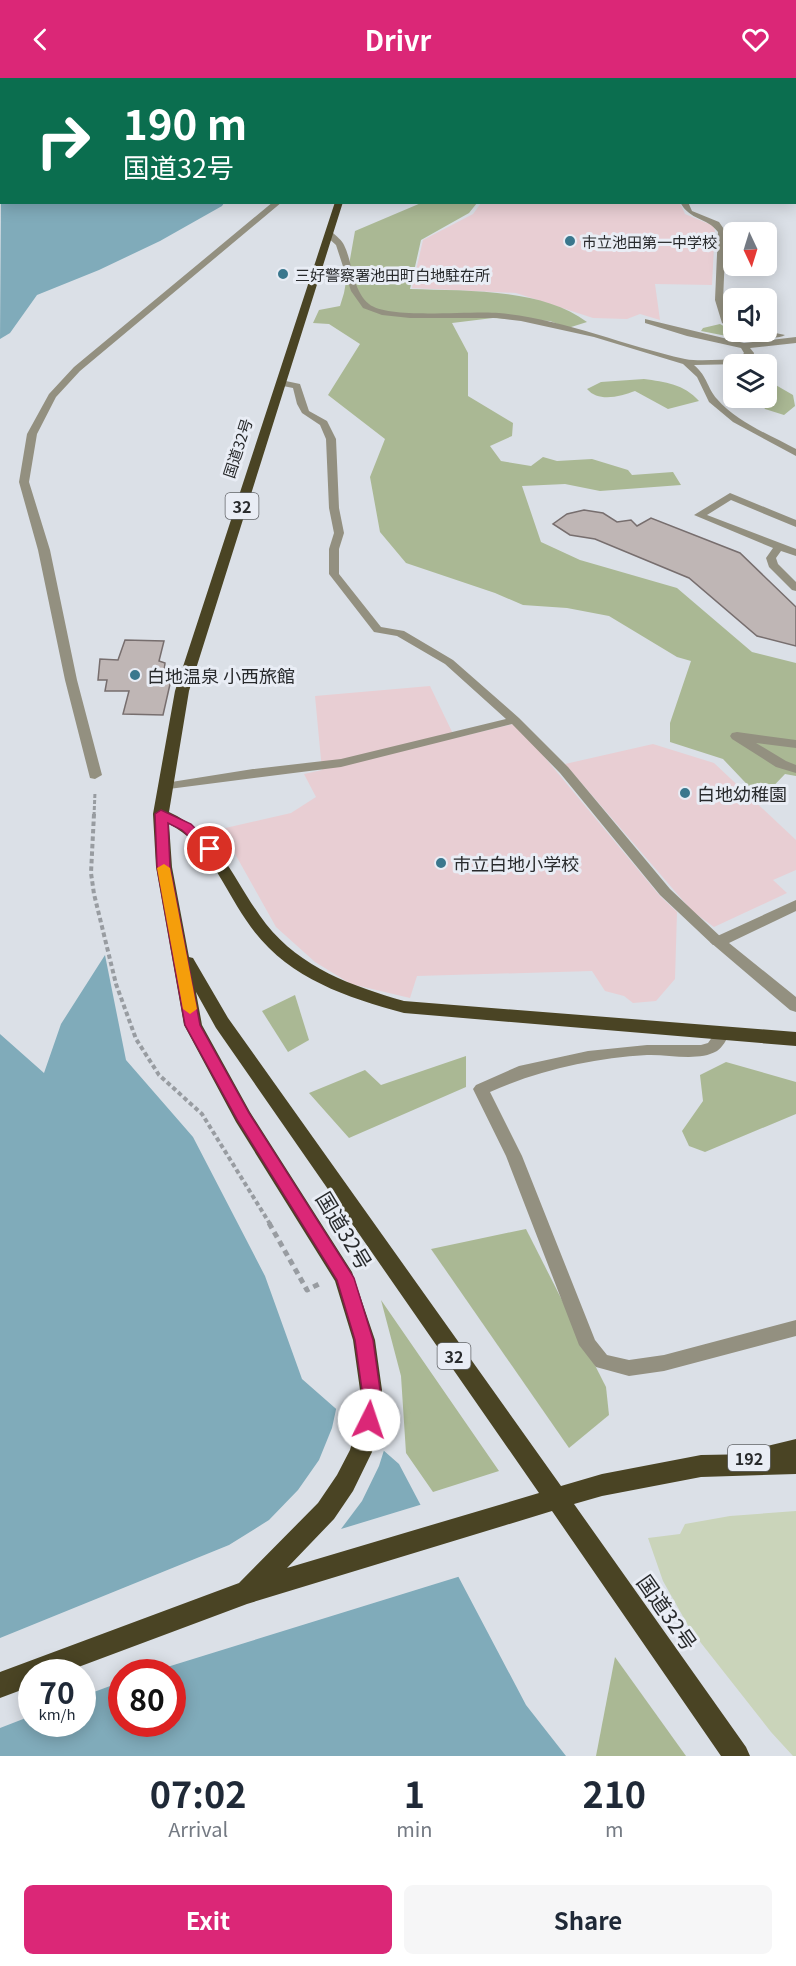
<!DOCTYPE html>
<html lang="en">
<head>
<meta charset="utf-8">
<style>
  body { margin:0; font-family:Georgia,"Noto Sans JP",serif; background:#f6f6f7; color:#1f2937; height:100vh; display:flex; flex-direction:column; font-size:22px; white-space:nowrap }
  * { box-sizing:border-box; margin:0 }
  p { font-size:20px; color:#747a83 }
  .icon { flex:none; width:33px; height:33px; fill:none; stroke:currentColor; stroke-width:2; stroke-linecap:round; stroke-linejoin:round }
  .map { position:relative; height:1678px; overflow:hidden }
  .sheet { display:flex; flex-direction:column; background:#fff; flex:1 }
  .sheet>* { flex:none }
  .hud { position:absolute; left:0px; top:0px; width:796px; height:126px; box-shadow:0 3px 15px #0003; background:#0b6e4f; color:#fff; overflow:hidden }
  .needle { width:39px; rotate:176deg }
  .buttons { position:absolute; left:723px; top:144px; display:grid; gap:12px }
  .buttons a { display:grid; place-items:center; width:54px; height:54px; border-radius:9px; background:#fff; box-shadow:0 3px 15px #0003; font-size:30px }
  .speed { position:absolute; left:18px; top:1581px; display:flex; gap:12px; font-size:30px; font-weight:700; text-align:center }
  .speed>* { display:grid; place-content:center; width:78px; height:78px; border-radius:50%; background:#fff; box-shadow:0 3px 15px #0003; line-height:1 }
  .speed small { font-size:15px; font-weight:400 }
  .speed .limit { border:9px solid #d22; background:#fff; color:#111 }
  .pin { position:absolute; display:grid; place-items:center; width:51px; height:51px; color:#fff; margin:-26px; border:3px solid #fff; border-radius:50%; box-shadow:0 2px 6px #0007 }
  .me { position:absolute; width:66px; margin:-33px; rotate:4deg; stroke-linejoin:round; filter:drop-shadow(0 0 4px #0008) }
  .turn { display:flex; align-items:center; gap:21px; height:126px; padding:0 24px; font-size:27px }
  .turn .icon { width:78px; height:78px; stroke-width:2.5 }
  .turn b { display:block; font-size:42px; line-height:51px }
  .eta { display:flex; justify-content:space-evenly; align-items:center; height:102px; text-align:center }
  .eta b { font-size:36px; font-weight:700; line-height:42px }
  .action { display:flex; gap:12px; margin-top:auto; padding:12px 24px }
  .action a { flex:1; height:69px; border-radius:9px; background:#db2777; color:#fff; font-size:24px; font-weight:700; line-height:69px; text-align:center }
  .action a+a { background:#f6f6f7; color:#1f2937 }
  header { display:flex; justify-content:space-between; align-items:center; height:78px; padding:0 24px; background:#db2777; color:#fff; font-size:27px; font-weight:700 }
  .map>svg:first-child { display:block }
  .education { fill:#e8ced3 }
  .green { fill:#cad4ba }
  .forest { fill:#aab894 }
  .water { fill:#80abba; fill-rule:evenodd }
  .pier { fill:#dbe0e7 }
  .building { fill:#bfb6b5; stroke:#776e6e; stroke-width:1.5 }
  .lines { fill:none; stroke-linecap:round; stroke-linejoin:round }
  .path-far2 { stroke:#989ca1; stroke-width:3; stroke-dasharray:4 2; stroke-linecap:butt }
  .path-far1 { stroke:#989ca1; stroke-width:4; stroke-dasharray:4.5 3; stroke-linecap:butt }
  .path { stroke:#989ca1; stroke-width:5; stroke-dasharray:6 4.5; stroke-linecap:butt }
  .service { fill:#939080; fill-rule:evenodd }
  .minor { fill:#939080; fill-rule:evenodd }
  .secondary { fill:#6e6a53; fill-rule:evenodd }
  .trunk { fill:#4a4424; fill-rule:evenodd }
  .route { fill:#db2777; stroke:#8e194d; stroke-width:1.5 }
  .slow { fill:#f59e0b }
  .poi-dot { fill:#3a778d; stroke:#e9edf5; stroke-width:2 }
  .labels { text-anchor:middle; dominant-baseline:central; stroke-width:6; stroke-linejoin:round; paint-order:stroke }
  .far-poi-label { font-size:15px; fill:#282a2c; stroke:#e9edf5; text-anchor:start }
  .far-street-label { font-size:15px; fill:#282a2c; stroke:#e9edf5 }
  .shield { fill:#e9edf5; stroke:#626468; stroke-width:1.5 }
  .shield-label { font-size:16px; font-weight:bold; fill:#282a2c }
  .poi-label { font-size:18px; fill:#282a2c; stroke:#e9edf5; text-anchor:start }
  .near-street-label { font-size:21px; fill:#282a2c; stroke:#e9edf5 }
</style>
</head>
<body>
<header><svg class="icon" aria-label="back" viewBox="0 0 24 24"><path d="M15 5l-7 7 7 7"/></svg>Drivr<svg class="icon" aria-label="heart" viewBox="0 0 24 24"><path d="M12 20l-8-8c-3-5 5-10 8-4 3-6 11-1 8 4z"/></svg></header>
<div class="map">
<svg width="796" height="1678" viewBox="0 0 796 1678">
  <rect width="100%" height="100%" fill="#dbe0e7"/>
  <g class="education">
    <polygon points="481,125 680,125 685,136 714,148 717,166 714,168 712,207 655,206 660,242 640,236 627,241 593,240 516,215 412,210 423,162 473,136"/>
    <polygon points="430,608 455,660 513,646 527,658 660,818 677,834 675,901 656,923 633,925 624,918 605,913 592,893 417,898 410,920 351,906 315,884 276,849 221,751 291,735 316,719 304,696 322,692 315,618"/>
    <polygon points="653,666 714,685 796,762 796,792 773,802 787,815 714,849 692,833 565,686"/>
  </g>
  <polygon class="green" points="796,1433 796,1678 793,1678 771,1654 690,1551 663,1503 648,1460 680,1456 685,1446 730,1438"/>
  <g class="forest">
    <path d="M421 125H477L469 135 421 162 410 211C465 213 542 210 587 244L568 250 550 243 493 240 452 245 468 275V318L513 345 512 358 490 368 501 383 531 388 543 379 557 383 592 381 628 392 632 397 673 394 681 407 600 413 565 406 522 408 541 464 580 482 677 510 752 574 796 585V698L785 696 761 721 723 681 670 664V645L691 583 677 579 609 538 567 530 523 527 495 515 406 485 380 454 370 399 385 361 328 317 360 266 329 246 313 245 319 232 340 228 344 215 355 153Z"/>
    <path d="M720 246C737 257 755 258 775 260L752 263 701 253 703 250Z"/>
    <path d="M644 301C665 304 684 306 699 323L668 331 635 313C621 318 599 325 587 311L601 304Z"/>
    <polygon points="767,302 793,317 795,328 784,337 765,331 759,320 766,320"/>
    <polygon points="295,917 309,962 288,974 262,933"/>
    <polygon points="466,978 466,1009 349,1060 309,1015 365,992 381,1007"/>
    <polygon points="726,984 796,1004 796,1036 705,1074 689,1068 682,1053 703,1023 700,997"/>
    <polygon points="526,1151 606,1309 609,1337 569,1370 431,1171"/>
    <polygon points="381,1222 499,1393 433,1414 406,1375 401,1298"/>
    <polygon points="615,1579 686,1678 596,1678"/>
  </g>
  <g class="water">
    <polygon points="0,0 186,0 189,1 2,2 1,62"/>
    <polygon points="1,121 2,124 224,125 222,128 160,163 99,192 37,217 10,255 0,261"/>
    <path d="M105 877 126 982 193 1059 265 1198 302 1301 399 1386 526 1627 566 1678H0V956L44 995 61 946ZM32 1594H82V1646H32ZM122 1594H172V1646H122Z"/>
  </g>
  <polygon class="pier" points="337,1327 385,1369 379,1388 362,1423 341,1451 423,1426 461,1498 151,1594 122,1594 121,1604 83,1618 82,1594 32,1594 31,1638 0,1650 0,1560 229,1467 269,1442 298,1412 319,1382 332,1350"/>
  <g class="building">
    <polygon points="584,432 603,435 617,444 631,442 637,448 651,440 740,475 796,529 796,568 757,558 689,500 595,461 570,457 553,446 567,436"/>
    <polygon points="125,562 164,563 159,583 165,585 164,593 173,593 163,637 123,636 129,613 105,613 107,602 98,602 100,581 118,582"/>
  </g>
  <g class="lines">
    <polyline class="path-far2" points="94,738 95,714"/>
    <polyline class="path-far1" points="94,736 91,795 94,816 116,906 136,961 159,997 202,1036 270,1146"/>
    <polyline class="path" points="269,1145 307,1212 321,1205"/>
    <g class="service">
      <polygon points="281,302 300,306 309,333 327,343 336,361 339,430 344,455 339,471 339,496 381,549 404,553 453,582 519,640 568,689 670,811 723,861 725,864 723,867 713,867 660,817 560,695 512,646 341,689 161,712 159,709 165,705 253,691 341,681 506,641 445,586 397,558 374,554 329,496 329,471 334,455 329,430 326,361 320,347 302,335 297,326 293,310 278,307 277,305"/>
      <polygon points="730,415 796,442 796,449 731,422 707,437 796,471 796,478 781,473 776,480 778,486 796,504 796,513 792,512 769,489 766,480 773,470 694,437"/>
      <path d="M723 950 728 951 730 955C727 961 722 970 717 973 698 984 668 976 647 977 594 980 539 992 490 1014L522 1078 595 1262 607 1277 629 1282 664 1277 796 1242V1258L664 1293 629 1298 596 1289 579 1267 506 1078 473 1011 476 1007 519 988 588 973 647 967H701L708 965 718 951Z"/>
    </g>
    <g class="minor">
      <polygon points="273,124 282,124 80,293 56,319 37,356 29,404 50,472 77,602 102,697 95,701 90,700 65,602 38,472 19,404 27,356 49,316 74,289"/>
      <path d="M680 124H688L692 133 719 144 726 154 723 222 730 244 734 245V252L722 245 715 222 718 154C707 139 690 143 680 124Z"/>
      <path d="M326 154H332C336 158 342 162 344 167 353 185 352 212 369 226 388 242 471 232 499 235 563 241 622 267 685 281 701 284 722 281 739 281L744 275 741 270 687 258 645 245V241L744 265 796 259V265L750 270 754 275 753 280 742 286 694 287C708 299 707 310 717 321 737 344 770 357 796 371V378L733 344 709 324 697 299 683 286 594 259 521 243 497 240H410L382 237 363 230 351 213 336 167 326 158Z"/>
      <path d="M766 253 785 257C777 262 756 259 748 254Z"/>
      <polygon points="737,654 796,662 796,670 756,665 786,683 796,687 796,695 776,689 732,661 730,658 732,655"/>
      <polygon points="796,822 796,833 729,865 796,919 796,934 790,932 710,864 713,860"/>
    </g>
    <rect class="secondary" x="0" y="62" width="2" height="4"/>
    <g class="trunk">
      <polygon points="304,0 311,0 312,2 305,2"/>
      <path d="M335 124H343L189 613 169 734C222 759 233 803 266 846 301 890 352 908 404 923L796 954V968L404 935C342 918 283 898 246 842 223 808 208 766 169 746L172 789 189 879 193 880 228 940 561 1408 602 1396 701 1377 756 1376 759 1370 796 1361V1396L701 1399 602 1418 574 1426 746 1669 750 1678H721L552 1433 247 1526 65 1594H32V1608L0 1620V1594L239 1505 318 1425 337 1397 350 1372 358 1342 360 1312 353 1262 335 1203 236 1044 184 947 156 789 153 736 175 613ZM196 914 216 950 539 1415 287 1490 334 1441 353 1413 372 1374 380 1342 382 1312 375 1262 352 1194 250 1034 202 947Z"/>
    </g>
  </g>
  <polygon class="route" points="161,732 191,746 216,771 210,776 205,774 182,752 168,745 170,789 200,947 249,1035 354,1200 373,1262 380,1312 378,1342 376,1348 369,1351 362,1348 360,1342 362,1312 355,1262 337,1202 238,1043 185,947 157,789 155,736"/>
  <polygon class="slow" points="164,786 170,790 197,931 190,936 183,931 157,790"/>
  <g class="poi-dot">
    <circle cx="570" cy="163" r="6"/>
    <circle cx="283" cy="196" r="6"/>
    <circle cx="135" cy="597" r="6"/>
    <circle cx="685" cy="715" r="6"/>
    <circle cx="441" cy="785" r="6"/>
  </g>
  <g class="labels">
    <g class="far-poi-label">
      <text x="582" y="163">市立池田第一中学校</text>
      <text x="295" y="196">三好警察署池田町白地駐在所</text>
    </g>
    <g class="far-street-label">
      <text transform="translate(237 370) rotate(-72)">国道32号</text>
    </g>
    <g class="shield">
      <rect x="225.5" y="415" width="33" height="26" rx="4.5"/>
      <rect x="437.5" y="1265" width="33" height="26" rx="4.5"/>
      <rect x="728" y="1367" width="42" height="26" rx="4.5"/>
    </g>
    <g class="shield-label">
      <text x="242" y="428">32</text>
      <text x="454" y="1278">32</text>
      <text x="749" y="1380">192</text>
    </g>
    <g class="poi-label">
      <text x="147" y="597">白地温泉 小西旅館</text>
      <text x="697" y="715">白地幼稚園</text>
      <text x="453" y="785">市立白地小学校</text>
    </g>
    <g class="near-street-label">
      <text transform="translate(345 1152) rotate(59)">国道32号</text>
      <text transform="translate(668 1534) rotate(55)">国道32号</text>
    </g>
  </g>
</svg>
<div class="buttons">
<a><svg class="needle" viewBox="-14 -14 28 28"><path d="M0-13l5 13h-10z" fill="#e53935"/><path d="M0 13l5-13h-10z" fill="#747a83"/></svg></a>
<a><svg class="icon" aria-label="sound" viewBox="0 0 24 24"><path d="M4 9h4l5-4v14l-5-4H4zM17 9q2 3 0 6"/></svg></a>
<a><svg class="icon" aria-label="layers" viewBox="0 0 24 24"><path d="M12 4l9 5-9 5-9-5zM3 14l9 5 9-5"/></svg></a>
</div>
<div class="speed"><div>70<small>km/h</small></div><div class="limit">80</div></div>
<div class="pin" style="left:210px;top:771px;background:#d93025"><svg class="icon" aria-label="arrive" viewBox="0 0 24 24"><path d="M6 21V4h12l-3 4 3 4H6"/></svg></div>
<svg class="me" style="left:369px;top:1342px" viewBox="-20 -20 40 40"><circle r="19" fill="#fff"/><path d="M0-13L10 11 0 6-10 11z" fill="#db2777"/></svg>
<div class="hud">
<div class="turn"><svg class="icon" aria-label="right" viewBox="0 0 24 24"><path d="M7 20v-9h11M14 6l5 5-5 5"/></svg><div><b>190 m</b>国道32号</div></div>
</div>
</div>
<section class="sheet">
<div class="eta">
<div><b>07:02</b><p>Arrival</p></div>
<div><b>1</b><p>min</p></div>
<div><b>210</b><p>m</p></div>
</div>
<div class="action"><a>Exit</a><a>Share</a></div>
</section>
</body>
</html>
